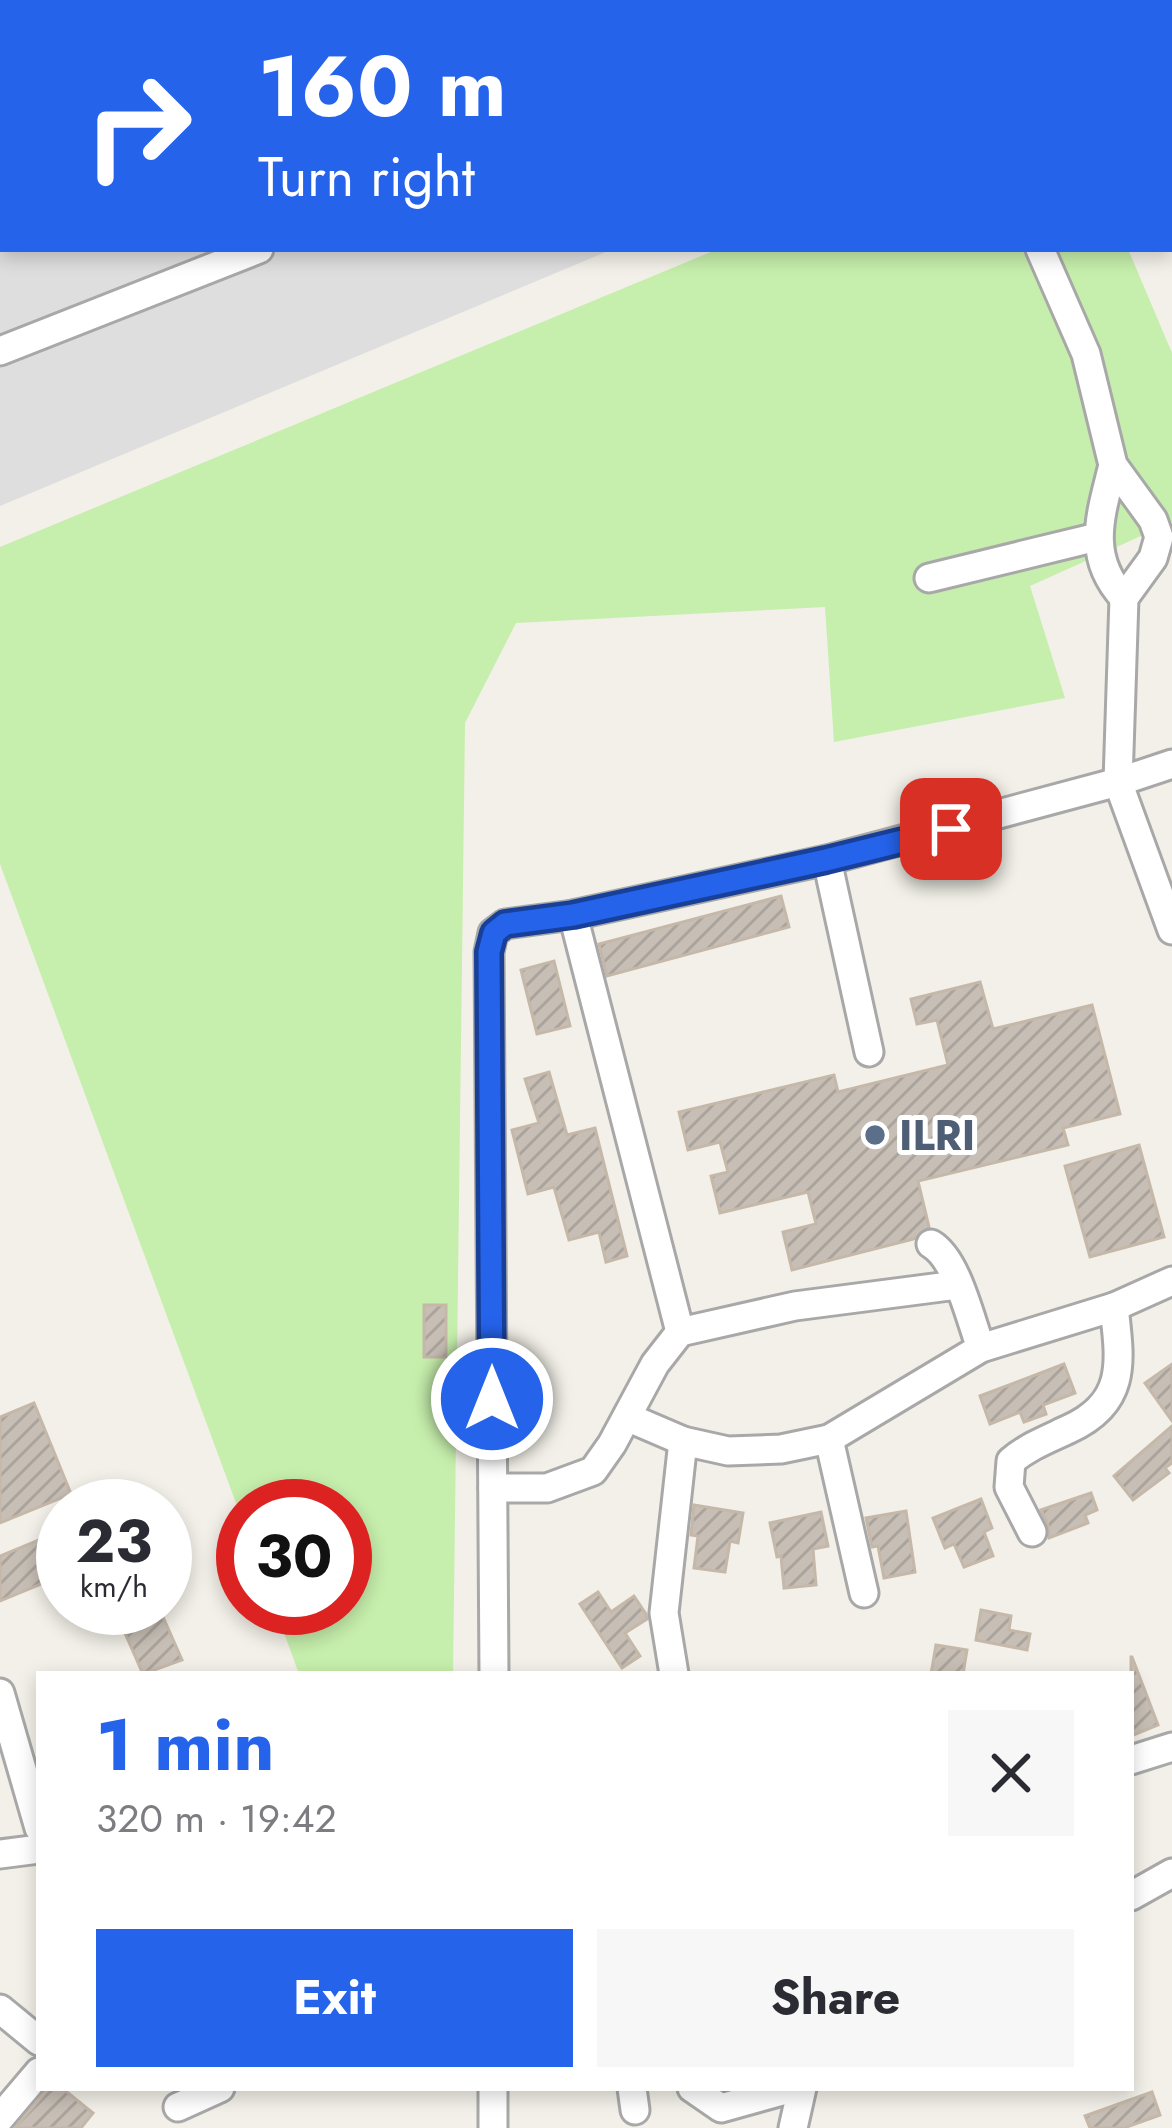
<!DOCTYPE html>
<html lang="en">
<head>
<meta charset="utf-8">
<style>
  body { margin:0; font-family:Jost,sans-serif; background:#f7f7f7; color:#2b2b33; height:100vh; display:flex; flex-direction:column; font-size:45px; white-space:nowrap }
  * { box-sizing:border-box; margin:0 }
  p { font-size:39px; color:#7c7c81 }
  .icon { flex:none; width:66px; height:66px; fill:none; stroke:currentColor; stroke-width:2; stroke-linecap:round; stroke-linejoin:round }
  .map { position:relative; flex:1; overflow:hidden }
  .side { position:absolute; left:36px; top:1671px; width:1098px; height:420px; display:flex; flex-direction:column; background:#fff; border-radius:0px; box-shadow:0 6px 18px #0003 }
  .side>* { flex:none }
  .top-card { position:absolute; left:0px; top:0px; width:1173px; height:252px; box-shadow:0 6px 18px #0003; background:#2563eb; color:#fff; overflow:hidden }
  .speed { position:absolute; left:36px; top:1479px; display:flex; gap:24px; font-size:60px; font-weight:700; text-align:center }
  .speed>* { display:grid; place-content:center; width:156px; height:156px; border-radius:50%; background:#fff; box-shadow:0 6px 18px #0003; line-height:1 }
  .speed small { font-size:30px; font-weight:400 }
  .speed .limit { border:18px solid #d22; background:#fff; color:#111 }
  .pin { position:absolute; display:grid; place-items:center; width:102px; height:102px; color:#fff; margin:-51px; border-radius:24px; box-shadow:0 6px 18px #0006 }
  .me { position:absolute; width:132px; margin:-66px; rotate:0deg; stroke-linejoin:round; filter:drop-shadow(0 0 9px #0008) }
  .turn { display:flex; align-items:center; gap:42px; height:252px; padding:0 60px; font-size:54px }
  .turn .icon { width:156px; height:156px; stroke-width:2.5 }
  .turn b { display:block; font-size:84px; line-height:102px }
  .round { display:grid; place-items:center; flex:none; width:126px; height:126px; border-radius:0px; background:#f7f7f7 }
  .summary { display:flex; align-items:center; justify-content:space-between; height:204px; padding:0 60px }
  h1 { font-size:72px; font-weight:700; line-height:90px; color:#2563eb }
  .cta { display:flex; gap:24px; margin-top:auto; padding:24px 60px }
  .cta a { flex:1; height:138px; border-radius:0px; background:#2563eb; color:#fff; font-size:48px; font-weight:700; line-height:138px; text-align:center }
  .cta a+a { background:#f7f7f7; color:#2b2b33 }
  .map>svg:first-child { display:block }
  .residential { fill:#dfdede }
  .grass { fill:#c6eeac }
  .building { fill:url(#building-hatch); stroke:#c5b8a9; stroke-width:3 }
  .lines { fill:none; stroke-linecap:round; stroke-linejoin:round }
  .minor-casing { stroke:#a8a8a8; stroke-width:33 }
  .major-casing { stroke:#9f7a00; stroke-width:42 }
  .minor { stroke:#fff; stroke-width:27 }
  .major { stroke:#ffdfa0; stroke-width:36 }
  .route-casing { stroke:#184099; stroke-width:30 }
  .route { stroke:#2563eb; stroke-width:21 }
  .service-dot { fill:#5c6f8a; stroke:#fff; stroke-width:4.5 }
  .labels { text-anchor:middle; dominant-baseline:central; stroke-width:10; stroke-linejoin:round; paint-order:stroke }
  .service-label { font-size:42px; font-weight:bold; fill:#4e5e75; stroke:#fff; text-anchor:start }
</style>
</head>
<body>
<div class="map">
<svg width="1172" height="2128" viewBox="0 0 1172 2128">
  <defs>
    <pattern id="building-hatch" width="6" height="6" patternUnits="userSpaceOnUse" patternTransform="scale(3)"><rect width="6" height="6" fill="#c7bfb6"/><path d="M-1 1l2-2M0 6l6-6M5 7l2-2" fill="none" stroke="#aba49c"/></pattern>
  </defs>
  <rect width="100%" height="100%" fill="#f2f0e8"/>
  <polygon class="residential" points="0,0 1104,0 3,3 3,249 613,249 0,506"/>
  <polygon class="grass" points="718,249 1128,249 1172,353 1172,522 1030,586 1065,698 834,742 825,607 516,623 465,723 453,1674 299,1674 275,1608 345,1608 345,1506 243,1506 243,1522 0,864 0,547"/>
  <g class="building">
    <polygon points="781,896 789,927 607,976 599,944"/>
    <polygon points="554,961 570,1026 537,1034 521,970"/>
    <polygon points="980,982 993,1029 1092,1005 1120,1114 1063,1128 1068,1145 918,1181 929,1227 914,1239 792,1270 783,1232 816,1224 808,1192 720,1213 711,1176 728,1172 720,1142 688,1150 679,1112 834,1075 838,1092 948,1065 937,1020 917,1024 911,999"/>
    <polygon points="549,1072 567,1135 595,1128 627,1256 606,1262 599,1232 569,1240 554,1187 528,1194 512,1130 539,1123 525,1079"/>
    <polygon points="1139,1145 1164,1237 1090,1257 1065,1166"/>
    <rect x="424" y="1305" width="22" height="52"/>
    <polygon points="1064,1364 1075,1393 1043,1405 1046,1414 1024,1422 1020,1412 990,1424 980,1396"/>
    <polygon points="1172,1364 1172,1421 1145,1383"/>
    <polygon points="34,1403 71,1494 0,1523 0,1417"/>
    <polygon points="1172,1426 1172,1463 1165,1468 1169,1473 1133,1500 1114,1476"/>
    <polygon points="1091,1493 1097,1510 1085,1515 1088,1523 1049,1538 1048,1525 1041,1510"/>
    <polygon points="981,1499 992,1528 984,1532 993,1556 964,1567 954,1544 945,1548 933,1518"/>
    <polygon points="694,1505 743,1513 738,1543 730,1541 725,1572 694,1568 698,1536 691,1535"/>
    <polygon points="906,1511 915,1572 884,1578 878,1546 872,1547 866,1518"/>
    <polygon points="821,1512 828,1546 813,1549 816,1585 784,1588 781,1556 777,1557 770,1523"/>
    <polygon points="63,1530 63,1575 0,1601 0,1556"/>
    <polygon points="598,1592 611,1612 634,1596 646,1614 647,1619 625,1633 640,1656 622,1668 580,1604"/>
    <polygon points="114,1608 159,1608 182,1660 143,1674"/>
    <polygon points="981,1610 1011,1616 1009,1630 1030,1634 1027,1650 976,1640"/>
    <polygon points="936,1645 967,1650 963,1674 931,1674"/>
    <polygon points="1132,1657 1158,1725 1131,1736 1131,1657"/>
    <polygon points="49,2088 62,2088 93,2113 81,2128 15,2128"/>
    <polygon points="1152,2092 1160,2115 1124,2128 1090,2128 1085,2116"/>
  </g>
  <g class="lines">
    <g class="minor-casing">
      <g id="minor">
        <polyline points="138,0 139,3"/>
        <polyline points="42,3 50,0"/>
        <polyline points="453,3 460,0"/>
        <polyline points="913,3 921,0"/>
        <polyline points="0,19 3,18"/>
        <polyline points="1170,97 1172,96"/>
        <polyline points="0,181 3,180"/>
        <polyline points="1040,249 1086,354 1113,465 1153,520 1159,537 1153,558 1124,598 1118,782 1172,764"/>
        <polyline points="0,351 259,249"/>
        <path d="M1113 465C1101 514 1085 556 1124 598"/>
        <polyline points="929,578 1097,537"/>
        <polyline points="827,860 869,1052"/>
        <polyline points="573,915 680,1332"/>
        <path d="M931 1244C957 1259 970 1319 981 1348"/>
        <polyline points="627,1417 683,1441"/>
        <polyline points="829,1439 864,1593"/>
        <polyline points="493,1488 547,1488 593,1471 612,1444 655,1364 680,1332 795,1306 957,1285"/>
        <path d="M1032 1532 1009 1487 1011 1461C1029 1446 1048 1439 1069 1429 1128 1402 1120 1360 1114 1307"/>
        <polyline points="494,1674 489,952 493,933 505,924 573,915 827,860 1118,782 1172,930"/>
        <polyline points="674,1674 664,1613 683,1441 728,1451 781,1449 829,1439 981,1348 1114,1307 1172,1281"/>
        <polyline points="0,1693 39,1828"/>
        <polyline points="1131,1760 1172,1747"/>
        <polyline points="0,1854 39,1849"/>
        <polyline points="1131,1896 1172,1873"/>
        <polyline points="0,2009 39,2041"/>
        <polyline points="632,2088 635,2110"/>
        <polyline points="692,2088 721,2108 793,2088"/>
        <polyline points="178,2107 220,2088"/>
        <polyline points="0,2118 39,2072"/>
        <polyline points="493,2128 493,2088"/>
        <polyline points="793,2128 802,2088"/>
      </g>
    </g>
    <g class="major-casing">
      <g id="major">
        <polyline points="1140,0 1142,3"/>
        <polyline points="1170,61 1172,64"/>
      </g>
    </g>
    <use href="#minor" class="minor"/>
    <use href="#major" class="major"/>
  </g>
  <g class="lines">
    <g class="route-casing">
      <polyline id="route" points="492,1399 489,952 494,933 505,924 573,915 826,860 951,829"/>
    </g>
    <use href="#route" class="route"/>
  </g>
  <circle class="service-dot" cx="875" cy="1135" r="12"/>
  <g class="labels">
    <g class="service-label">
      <text x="899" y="1135">ILRI</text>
    </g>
  </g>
</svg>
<div class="speed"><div>23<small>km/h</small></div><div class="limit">30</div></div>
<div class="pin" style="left:951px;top:829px;background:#d93025"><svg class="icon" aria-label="arrive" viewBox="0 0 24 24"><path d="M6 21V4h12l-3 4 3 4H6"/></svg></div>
<svg class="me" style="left:492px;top:1399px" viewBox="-20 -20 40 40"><circle r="17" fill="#2563eb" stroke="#fff" stroke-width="3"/><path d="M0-11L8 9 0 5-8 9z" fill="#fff"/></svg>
<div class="top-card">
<div class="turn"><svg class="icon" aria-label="right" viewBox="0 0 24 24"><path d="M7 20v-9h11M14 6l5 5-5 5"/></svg><div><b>160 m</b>Turn right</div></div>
</div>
<section class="side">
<div class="summary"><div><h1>1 min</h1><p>320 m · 19:42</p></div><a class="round"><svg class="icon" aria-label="close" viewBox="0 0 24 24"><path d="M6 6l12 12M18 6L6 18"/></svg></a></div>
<div class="cta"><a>Exit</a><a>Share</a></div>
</section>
</div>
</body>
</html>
